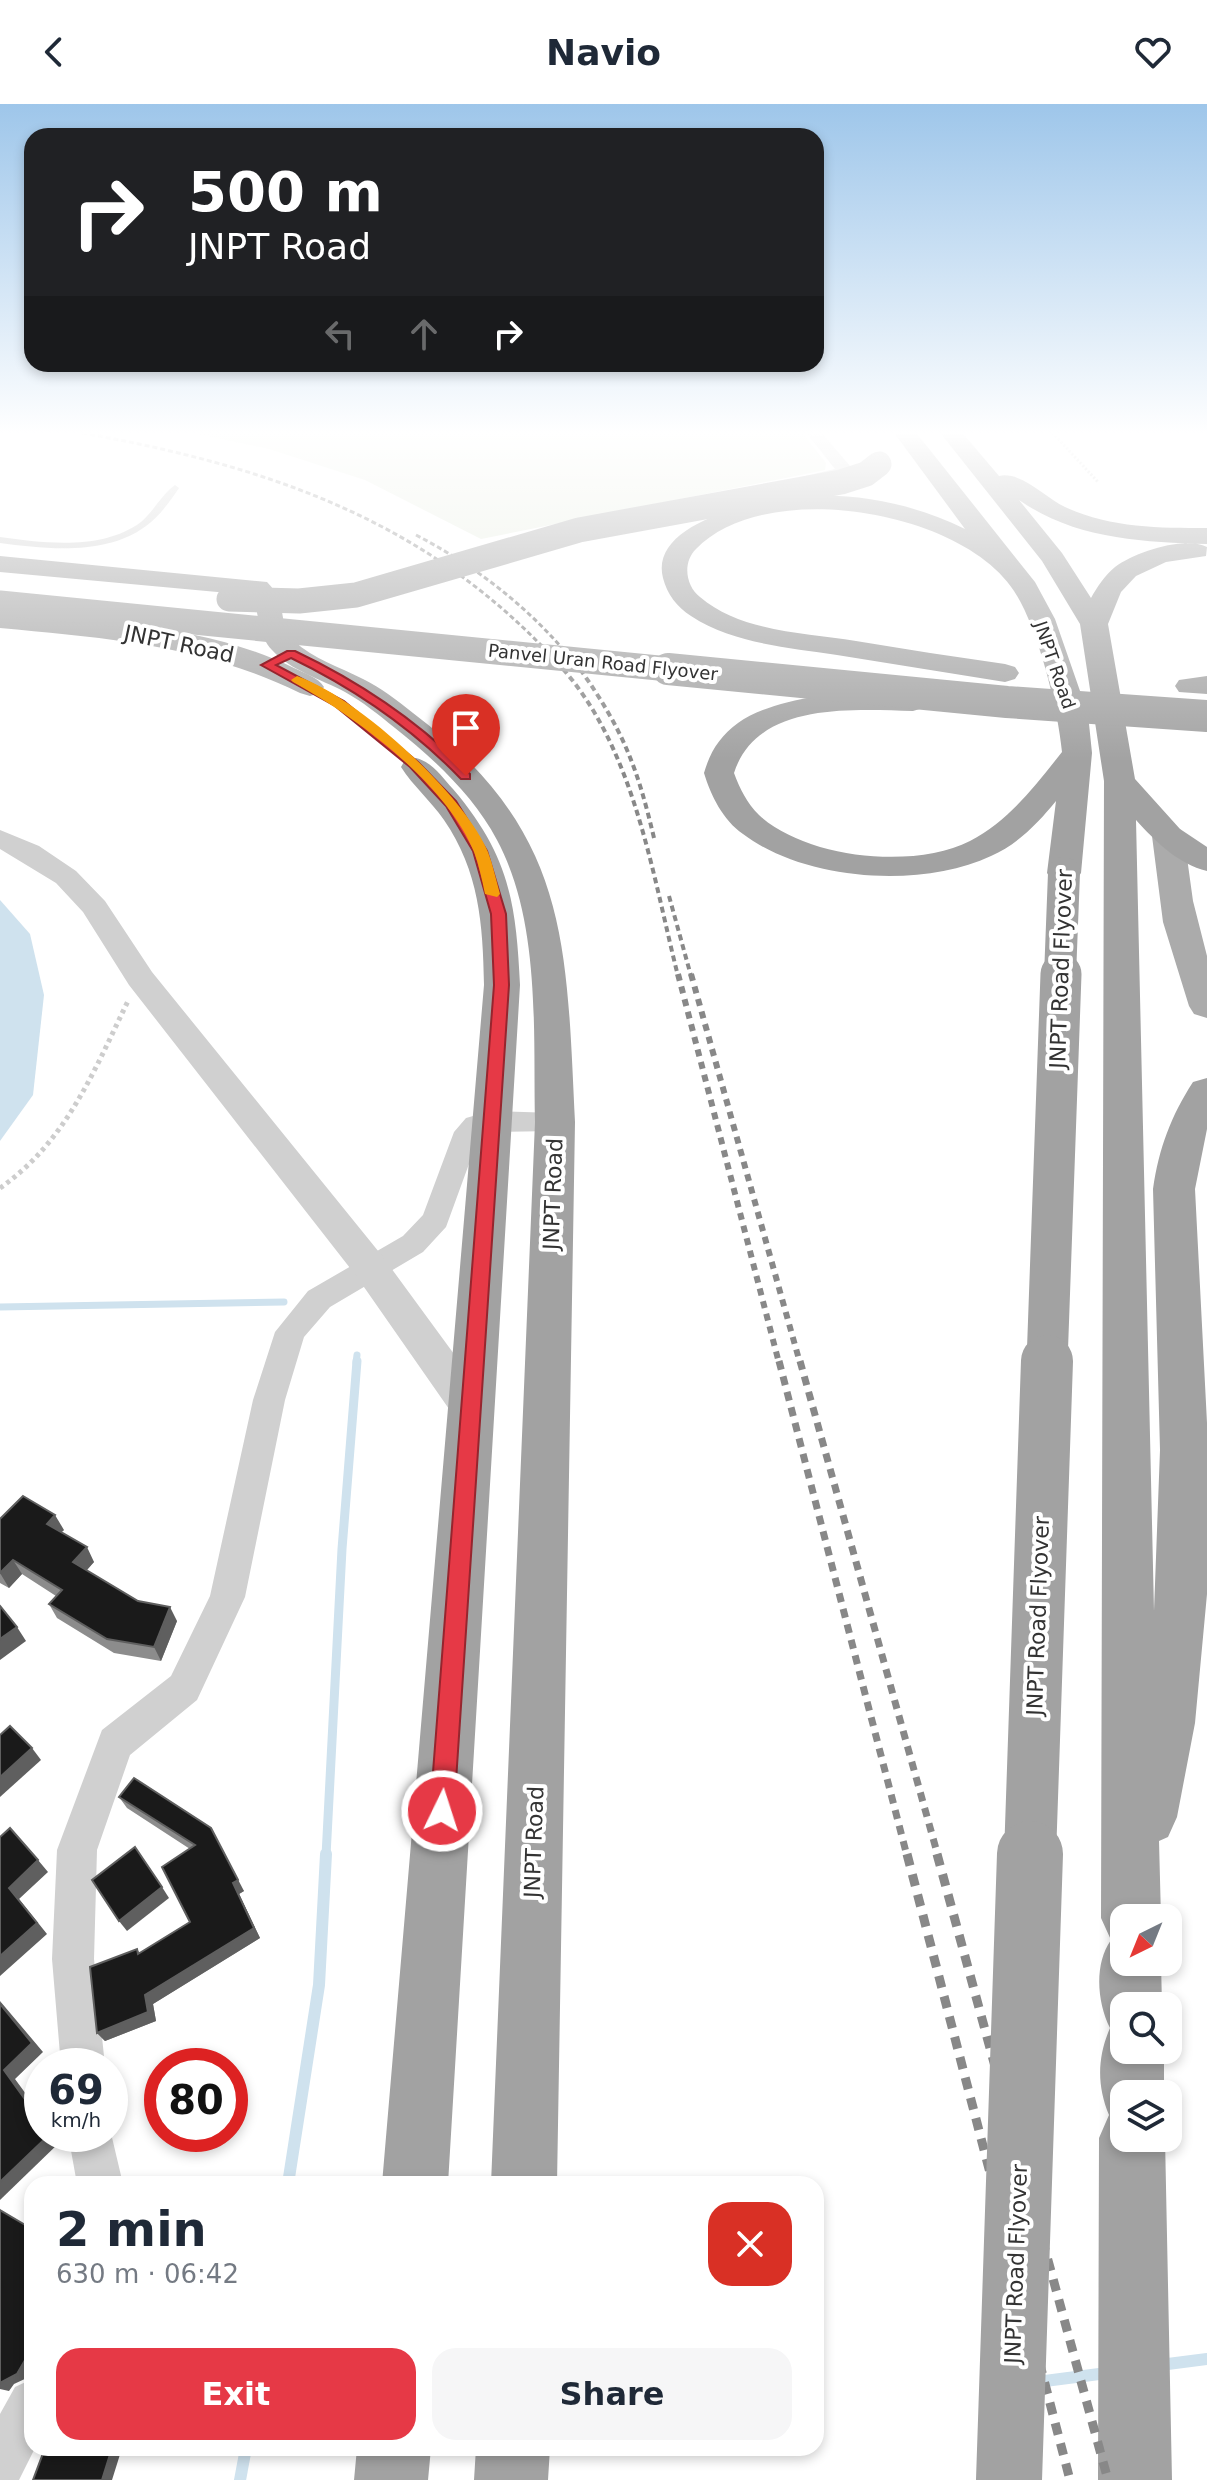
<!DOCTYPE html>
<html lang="en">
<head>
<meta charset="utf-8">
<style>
  body { margin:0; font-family:"DejaVu Sans",sans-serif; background:#f6f6f7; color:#1f2937; height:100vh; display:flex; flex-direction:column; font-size:30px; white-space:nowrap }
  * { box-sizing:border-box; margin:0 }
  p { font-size:26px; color:#747a83 }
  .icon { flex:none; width:44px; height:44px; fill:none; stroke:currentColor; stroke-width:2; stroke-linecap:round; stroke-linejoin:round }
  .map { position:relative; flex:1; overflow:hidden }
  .side { position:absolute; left:24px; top:2072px; width:800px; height:280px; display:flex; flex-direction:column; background:#fff; border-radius:24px; box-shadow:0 4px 12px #0003 }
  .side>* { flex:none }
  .top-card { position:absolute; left:24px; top:24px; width:800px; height:244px; border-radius:24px; box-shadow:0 4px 12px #0003; background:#202124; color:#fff; overflow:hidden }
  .needle { width:52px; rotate:223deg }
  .fabs { position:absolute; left:1110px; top:1800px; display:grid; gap:16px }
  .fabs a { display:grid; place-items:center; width:72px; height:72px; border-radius:16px; background:#fff; box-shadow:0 4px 12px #0003; font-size:40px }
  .speed { position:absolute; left:24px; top:1944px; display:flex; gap:16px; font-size:40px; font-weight:700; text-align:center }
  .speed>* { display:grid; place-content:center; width:104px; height:104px; border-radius:50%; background:#fff; box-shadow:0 4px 12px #0003; line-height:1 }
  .speed small { font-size:20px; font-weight:400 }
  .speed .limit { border:12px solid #d22; background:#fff; color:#111 }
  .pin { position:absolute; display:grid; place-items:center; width:68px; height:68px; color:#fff; margin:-82px -34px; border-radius:50% 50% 50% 0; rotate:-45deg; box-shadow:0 0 8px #0007 }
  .pin .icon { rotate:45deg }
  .me { position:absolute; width:88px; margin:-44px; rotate:4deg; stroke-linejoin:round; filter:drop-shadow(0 0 6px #0008) }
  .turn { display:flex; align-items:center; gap:28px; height:168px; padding:0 32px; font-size:36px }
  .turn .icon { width:104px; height:104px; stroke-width:2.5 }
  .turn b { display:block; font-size:56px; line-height:68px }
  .lanes { display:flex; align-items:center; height:76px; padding:0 32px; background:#0003; justify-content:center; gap:40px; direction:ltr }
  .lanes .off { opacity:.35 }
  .round { display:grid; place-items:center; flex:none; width:84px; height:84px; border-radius:24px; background:#f6f6f7 }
  .summary { display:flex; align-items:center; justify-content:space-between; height:136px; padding:0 32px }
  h1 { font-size:48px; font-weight:700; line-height:60px }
  .cta { display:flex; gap:16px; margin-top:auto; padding:16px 32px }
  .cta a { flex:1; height:92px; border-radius:24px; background:#e63946; color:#fff; font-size:32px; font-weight:700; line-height:92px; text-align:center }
  .cta a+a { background:#f6f6f7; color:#1f2937 }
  header { display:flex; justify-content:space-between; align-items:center; height:104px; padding:0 32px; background:#fff; font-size:36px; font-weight:700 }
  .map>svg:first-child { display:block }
  .green { fill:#e6ecdf }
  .water { fill:#cfe2ee }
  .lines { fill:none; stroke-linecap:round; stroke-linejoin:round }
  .stream-far2 { stroke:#cfe2ee; stroke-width:7 }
  .stream-far1 { stroke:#cfe2ee; stroke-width:9 }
  .stream { stroke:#cfe2ee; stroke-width:12 }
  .path-far1 { stroke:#cdcdcd; stroke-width:3; stroke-dasharray:2 2; stroke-linecap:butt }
  .path { stroke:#cdcdcd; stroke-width:5; stroke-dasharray:4 4; stroke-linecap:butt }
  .service { fill:#d0d0d0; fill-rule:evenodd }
  .minor { fill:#d0d0d0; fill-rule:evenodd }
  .tertiary { fill:#d0d0d0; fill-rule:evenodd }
  .primary { fill:#ababab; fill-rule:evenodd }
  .trunk { fill:#a2a2a2; fill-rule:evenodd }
  .rail-far4 { stroke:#888; stroke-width:3; stroke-dasharray:5 3; stroke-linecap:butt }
  .rail-far3 { stroke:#888; stroke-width:4; stroke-dasharray:6 4; stroke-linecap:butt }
  .rail-far2 { stroke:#888; stroke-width:6; stroke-dasharray:7 6; stroke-linecap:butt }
  .rail-far1 { stroke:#888; stroke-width:7; stroke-dasharray:9 7; stroke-linecap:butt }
  .rail { stroke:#888; stroke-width:9; stroke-dasharray:12 9; stroke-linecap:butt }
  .trunk-bridge-far4 { stroke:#a2a2a2; stroke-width:25 }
  .trunk-bridge-far3 { stroke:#a2a2a2; stroke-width:32 }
  .trunk-bridge-far2 { stroke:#a2a2a2; stroke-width:41 }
  .trunk-bridge-far1 { stroke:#a2a2a2; stroke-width:52 }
  .trunk-bridge { stroke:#a2a2a2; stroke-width:66 }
  .wall { fill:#8c8c8c }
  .shaded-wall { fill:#5f5f5f }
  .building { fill:#1a1a1a; stroke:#5f5f5f; stroke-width:2 }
  .route { fill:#e63946; stroke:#96252e; stroke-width:2 }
  .slow { fill:#f59e0b }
  .labels { text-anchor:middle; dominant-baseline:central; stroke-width:8; stroke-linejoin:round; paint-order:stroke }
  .far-street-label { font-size:18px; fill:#333; stroke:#fff }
  .street-label { font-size:22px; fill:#333; stroke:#fff }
</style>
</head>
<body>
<header><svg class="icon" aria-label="back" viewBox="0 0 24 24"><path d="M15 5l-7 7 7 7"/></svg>Navio<svg class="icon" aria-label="heart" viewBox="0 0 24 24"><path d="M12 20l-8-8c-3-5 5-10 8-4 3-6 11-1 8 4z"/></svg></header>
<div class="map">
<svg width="1207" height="2376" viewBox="0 0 1207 2376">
  <rect width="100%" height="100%" fill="#fff"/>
  <polygon class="green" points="178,326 800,326 826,359 825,366 481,435 365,376 269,345"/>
  <polygon class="water" points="0,796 30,830 44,891 33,991 0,1037"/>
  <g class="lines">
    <g class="stream-far2">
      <polyline points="0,1203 284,1198"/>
      <polyline points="356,1259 357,1251"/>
    </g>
    <polyline class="stream-far1" points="326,1752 342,1445 357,1257"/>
    <g class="stream">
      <polyline points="288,2080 319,1881 326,1750"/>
      <polyline points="1160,2261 1207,2255"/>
      <polyline points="1037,2278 1107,2269"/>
      <polyline points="240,2376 246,2344"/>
    </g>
    <polyline class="path-far1" points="1050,326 1098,378"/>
    <path class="path" d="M0 1084C66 1038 94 967 128 897"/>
    <path class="service" d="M175 381 179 384C170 397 160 412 146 422 106 452 46 445 0 439V433C44 439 102 447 141 418 154 407 162 390 175 381Z"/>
    <g class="minor">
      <polygon points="804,326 819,326 851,363 849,371 801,379 801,373 835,365"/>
      <polygon points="491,1007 555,1009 565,1011 569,1018 565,1025 555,1027 486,1028 477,1038 446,1123 423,1148 330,1203 304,1233 285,1296 245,1493 197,1596 130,1651 97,1746 94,1855 105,1962 61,1962 52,1855 57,1746 102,1626 171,1572 210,1492 253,1296 275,1228 308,1187 403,1132 423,1111 454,1028 466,1014"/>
      <polygon points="110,2025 123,2080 77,2080 68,2030 110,2030"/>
      <polygon points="32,2275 32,2344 35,2344 19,2376 0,2376 0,2310 15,2283"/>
    </g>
    <polygon class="tertiary" points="0,726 39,742 76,767 105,797 152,868 383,1153 484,1291 490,1303 484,1315 470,1320 456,1315 357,1173 129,881 83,808 56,779 0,745"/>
    <polygon class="primary" points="1168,722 1180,725 1184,732 1193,797 1207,852 1207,914 1194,910 1189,902 1163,818 1152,732 1156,725"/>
    <g class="trunk">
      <path d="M892 326H914L1035 478 1055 515 1088 610 1092 649 1081 769 1076 776 1064 779 1052 776 1047 769 1056 697C1038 719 1018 740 991 752 921 785 805 777 743 730 723 716 711 692 704 669 710 648 720 632 738 619 776 591 878 580 923 592L928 598 923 604 913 607C853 606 757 597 734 669 740 685 747 699 759 711 806 754 913 766 970 737 1009 717 1035 682 1062 648 1058 605 1038 523 1014 487 962 406 765 373 696 445 682 459 686 482 700 493 741 528 805 529 856 537 905 545 955 553 1005 560L1015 563 1019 569 1015 575 1005 578C949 569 893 560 837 551 787 543 734 540 691 512 677 503 667 490 663 474 648 416 768 394 806 392 861 389 916 401 965 425Z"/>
      <path d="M938 326H960L999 372C1021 367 1045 393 1065 403 1110 424 1159 424 1207 424V440C1141 438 1075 435 1019 396L1062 449 1091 494C1097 483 1105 471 1115 463 1136 448 1183 432 1207 443L1206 452 1166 458 1136 472 1121 488 1108 520 1135 675 1180 725 1207 743V767C1178 760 1155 737 1136 716L1154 1507 1160 1346 1153 1085C1159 1044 1171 1012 1193 978L1207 974V1025L1195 1085 1207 1319V1490L1195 1619 1177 1713 1168 1733 1159 1737 1161 1814H1124V1858H1161L1162 1902H1124V1946H1164V1990H1124V2034H1165L1172 2376H1098L1099 2034 1109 2011C1097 1982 1097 1954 1110 1924 1097 1898 1094 1860 1111 1836L1101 1814 1104 677 1080 520 1042 457Z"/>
      <path d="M0 452 267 478C290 501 276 520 294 537 313 555 340 563 363 575 381 584 397 596 413 609 570 728 566 837 575 1018L557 2080H491L535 1018C533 927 541 819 497 736 474 692 433 654 395 624 379 611 363 598 345 588 321 575 291 567 272 546 255 528 260 501 250 491L0 468Z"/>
      <path d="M0 508C98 517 204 520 294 564 304 569 318 573 324 583L320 589 310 592 300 589C202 541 107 534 0 524Z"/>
      <polygon points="1207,572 1207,590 1179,588 1175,582 1179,576"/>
      <path d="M416 654C432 658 442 673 453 685 509 751 516 798 520 881L448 2080H382L484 881C483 820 479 767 444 716 431 697 413 682 401 663L405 656Z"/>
      <polygon points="357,2344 431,2344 428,2376 354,2376"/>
      <polygon points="476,2344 550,2344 548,2376 474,2376"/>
    </g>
    <g class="rail-far4">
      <path d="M66 326C262 360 429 413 565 567"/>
      <path d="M416 431C481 465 536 509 581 567"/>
    </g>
    <g class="rail-far3">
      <path d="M563 565C635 647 652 769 678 872"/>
      <path d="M580 565C623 626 637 662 654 734"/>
      <polyline points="669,792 691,872"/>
    </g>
    <g class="rail-far2">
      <polyline points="678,870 779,1259"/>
      <polyline points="691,870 800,1259"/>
    </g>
    <g class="rail-far1">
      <polyline points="779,1257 907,1752"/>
      <polyline points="800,1257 938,1752"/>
    </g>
    <g class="rail">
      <polyline points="907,1750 1070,2376"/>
      <polyline points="937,1750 1108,2376"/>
    </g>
    <g class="trunk-bridge-far4">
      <polyline points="229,495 299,497 356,491 579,426 841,378 866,370 879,360"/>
      <polyline points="0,499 689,567"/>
    </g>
    <g class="trunk-bridge-far3">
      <polyline points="668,565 1007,598 1207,612"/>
      <polyline points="1060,872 1064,769"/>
    </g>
    <polyline class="trunk-bridge-far2" points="1047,1259 1061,870"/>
    <polyline class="trunk-bridge-far1" points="1030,1752 1047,1257"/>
    <polyline class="trunk-bridge" points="1009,2376 1030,1750"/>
  </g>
  <g class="wall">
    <polygon points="0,1415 64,1426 61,1428 94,1458 86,1466 138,1497 177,1517 161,1557 114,1549 57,1514 49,1500 56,1492 22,1470 9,1484 0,1479"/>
    <polygon points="134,1674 244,1787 239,1790 260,1834 153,1900 156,1917 105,1937 97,1929 137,1845 140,1849 190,1818 190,1745 127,1704 119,1693"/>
  </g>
  <g class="shaded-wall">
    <polygon points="55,1411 64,1426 55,1434 47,1420"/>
    <polygon points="87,1443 94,1458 81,1473 73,1458"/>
    <polygon points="13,1456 22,1470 9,1484 0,1469"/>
    <polygon points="170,1503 177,1517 161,1557 154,1543"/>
    <polygon points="17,1523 26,1537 0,1556 0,1535"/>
    <polygon points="32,1644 41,1656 0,1693 0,1673"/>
    <polygon points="211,1724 244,1787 239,1790 260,1834 153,1900 156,1917 105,1937 97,1929 145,1891 233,1779"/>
    <polygon points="38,1756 48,1768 19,1795 47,1830 0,1872 0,1852 9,1784"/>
    <polygon points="162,1783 169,1794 127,1827 119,1817"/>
    <polygon points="0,1897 43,1948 15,1975 42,2012 42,2019 4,1966"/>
    <polygon points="50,2030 55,2030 61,2037 0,2096 0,2078"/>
    <polygon points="32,2244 32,2268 29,2273 14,2280 9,2287 0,2285 0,2279"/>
    <polygon points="112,2344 122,2344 112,2376 102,2376"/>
  </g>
  <g class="building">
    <polygon points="23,1392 55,1411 47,1420 87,1443 73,1458 138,1497 170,1503 154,1543 107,1535 49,1500 62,1486 13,1456 0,1469 0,1415"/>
    <polygon points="0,1502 17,1523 0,1535"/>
    <polygon points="10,1622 32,1644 0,1673 0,1631"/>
    <polygon points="134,1674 211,1724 238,1776 233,1779 254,1824 145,1891 148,1908 97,1929 90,1863 137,1845 138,1850 190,1818 162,1763 195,1741 119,1693"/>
    <polygon points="10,1724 38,1756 9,1784 37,1819 0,1852 0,1733"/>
    <polygon points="135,1743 162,1783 119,1817 92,1776"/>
    <polygon points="0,1900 32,1939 4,1966 42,2019 42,2030 50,2030 0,2078"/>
    <polygon points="0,2106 32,2125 32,2244 17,2270 0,2279"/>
    <polygon points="45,2344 112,2344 102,2376 33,2376"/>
  </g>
  <linearGradient id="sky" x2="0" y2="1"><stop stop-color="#9ec6ea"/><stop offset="0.5" stop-color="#fff"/><stop offset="1" stop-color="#fff" stop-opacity="0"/></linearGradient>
  <rect width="1207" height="658" fill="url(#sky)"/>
  <path class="route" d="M287 547H295C360 578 420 618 470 670V675H461C412 624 355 585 291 554L276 561 344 597 418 658 456 697 487 747 506 810 509 881 454 1707 450 1715 442 1719 433 1715 430 1707 494 881 491 810 473 747 446 702 410 663 335 602 261 561Z"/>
  <path class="slow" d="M297 572C356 592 464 690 488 748 493 761 496 776 500 790L497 793 485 790C482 776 479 761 474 748 446 679 356 613 293 578L291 576Z"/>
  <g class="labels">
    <g class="far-street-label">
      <text transform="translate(603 558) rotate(6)">Panvel Uran Road Flyover</text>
      <text transform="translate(1055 561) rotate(71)">JNPT Road</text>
    </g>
    <g class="street-label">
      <text transform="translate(179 540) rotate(12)">JNPT Road</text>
      <text transform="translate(1061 865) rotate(-88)">JNPT Road Flyover</text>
      <text transform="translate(553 1090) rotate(-88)">JNPT Road</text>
      <text transform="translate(1038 1512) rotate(-88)">JNPT Road Flyover</text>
      <text transform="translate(534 1738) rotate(-88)">JNPT Road</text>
      <text transform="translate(1016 2160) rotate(-88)">JNPT Road Flyover</text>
    </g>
  </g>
</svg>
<div class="fabs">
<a><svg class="needle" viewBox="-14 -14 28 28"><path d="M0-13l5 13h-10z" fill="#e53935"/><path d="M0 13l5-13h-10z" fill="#747a83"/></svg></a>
<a><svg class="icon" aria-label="search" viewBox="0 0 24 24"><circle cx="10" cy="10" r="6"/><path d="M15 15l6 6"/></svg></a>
<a><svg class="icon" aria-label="layers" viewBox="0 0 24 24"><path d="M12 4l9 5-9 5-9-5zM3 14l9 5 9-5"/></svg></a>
</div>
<div class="speed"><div>69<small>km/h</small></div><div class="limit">80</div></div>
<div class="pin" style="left:466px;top:672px;background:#d93025"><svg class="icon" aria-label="arrive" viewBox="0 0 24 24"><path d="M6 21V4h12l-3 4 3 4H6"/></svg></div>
<svg class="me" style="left:442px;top:1707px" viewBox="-20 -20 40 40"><circle r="17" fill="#e63946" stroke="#fff" stroke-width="3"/><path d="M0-11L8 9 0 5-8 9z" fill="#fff"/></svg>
<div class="top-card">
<div class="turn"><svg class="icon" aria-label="right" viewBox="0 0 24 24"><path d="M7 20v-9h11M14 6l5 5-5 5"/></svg><div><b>500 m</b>JNPT Road</div></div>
<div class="lanes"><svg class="icon off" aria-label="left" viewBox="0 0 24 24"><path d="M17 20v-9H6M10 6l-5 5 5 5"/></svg><svg class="icon off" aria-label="ahead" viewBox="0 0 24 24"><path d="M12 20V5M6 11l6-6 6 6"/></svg><svg class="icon" aria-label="right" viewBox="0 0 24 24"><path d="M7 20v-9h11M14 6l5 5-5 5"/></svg></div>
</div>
<section class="side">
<div class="summary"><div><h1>2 min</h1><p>630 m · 06:42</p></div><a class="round" style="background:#d93025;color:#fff"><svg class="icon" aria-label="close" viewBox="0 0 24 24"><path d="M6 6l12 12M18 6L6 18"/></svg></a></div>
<div class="cta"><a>Exit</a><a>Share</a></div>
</section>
</div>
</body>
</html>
